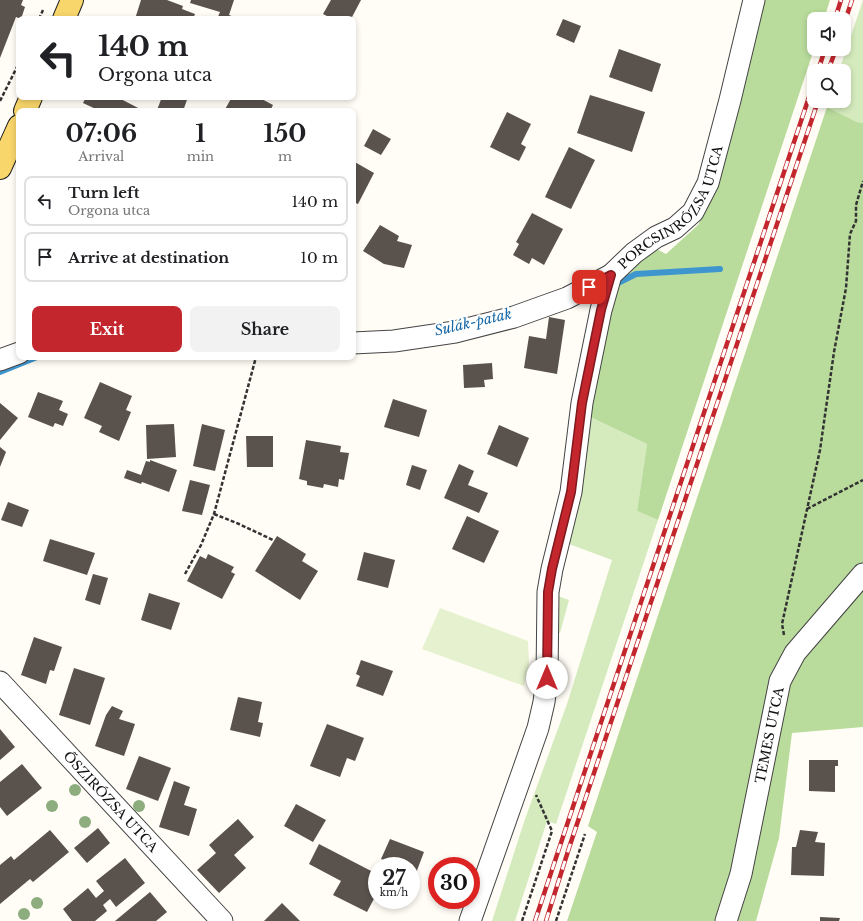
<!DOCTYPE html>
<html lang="en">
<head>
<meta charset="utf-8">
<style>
  body { margin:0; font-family:"Libre Baskerville",serif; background:#f2f2f2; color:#202124; height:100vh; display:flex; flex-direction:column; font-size:15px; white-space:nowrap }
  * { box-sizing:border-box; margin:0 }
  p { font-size:13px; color:#757577 }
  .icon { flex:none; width:22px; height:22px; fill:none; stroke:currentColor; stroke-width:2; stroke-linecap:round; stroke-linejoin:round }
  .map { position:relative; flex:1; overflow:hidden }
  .details { position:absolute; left:16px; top:108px; width:340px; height:252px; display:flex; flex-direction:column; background:#fff; border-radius:8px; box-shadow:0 2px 6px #0003 }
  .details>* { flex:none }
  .top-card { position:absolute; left:16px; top:16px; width:340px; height:84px; border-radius:8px; box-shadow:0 2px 6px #0003; background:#fff; color:#202124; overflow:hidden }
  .tools { position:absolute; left:807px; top:12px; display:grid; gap:8px }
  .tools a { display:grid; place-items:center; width:44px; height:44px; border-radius:8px; background:#fff; box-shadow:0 2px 6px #0003; font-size:20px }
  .speed { position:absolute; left:368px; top:857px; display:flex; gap:8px; font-size:20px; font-weight:700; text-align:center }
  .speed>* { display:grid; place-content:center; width:52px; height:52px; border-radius:50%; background:#fff; box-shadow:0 2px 6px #0003; line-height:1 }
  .speed small { font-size:10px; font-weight:400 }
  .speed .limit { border:6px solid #d22; background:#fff; color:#111 }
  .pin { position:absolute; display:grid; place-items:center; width:34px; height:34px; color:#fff; margin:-17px; border-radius:8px; box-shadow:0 2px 6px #0006 }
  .me { position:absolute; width:44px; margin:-22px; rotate:0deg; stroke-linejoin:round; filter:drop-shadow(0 0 3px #0008) }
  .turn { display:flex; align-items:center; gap:14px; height:84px; padding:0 16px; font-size:18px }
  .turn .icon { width:52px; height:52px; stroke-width:2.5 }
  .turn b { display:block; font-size:28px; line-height:34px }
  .eta { display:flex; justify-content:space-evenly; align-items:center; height:68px; text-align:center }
  .eta b { font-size:24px; font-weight:800; line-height:28px }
  .primary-button { display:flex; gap:8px; margin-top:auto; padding:8px 16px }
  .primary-button a { flex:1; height:46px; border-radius:8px; background:#c4262e; color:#fff; font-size:16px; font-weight:800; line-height:46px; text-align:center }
  .primary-button a+a { background:#f2f2f2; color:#202124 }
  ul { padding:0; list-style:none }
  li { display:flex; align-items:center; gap:12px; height:50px; margin:0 8px 6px; padding:0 8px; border:2px solid #e0e0e0; border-radius:8px }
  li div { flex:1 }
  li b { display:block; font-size:15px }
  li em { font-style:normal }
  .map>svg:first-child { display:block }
  .green { fill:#d5ebbd }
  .forest { fill:#b9dc9c }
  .pitch { fill:#e6f2cf }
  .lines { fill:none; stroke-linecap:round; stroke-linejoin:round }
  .stream { stroke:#3f96cf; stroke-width:6 }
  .building { fill:#5a524d }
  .street-casing { stroke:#444; stroke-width:23 }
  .primary-casing { stroke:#222; stroke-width:24 }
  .path { stroke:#333; stroke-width:2.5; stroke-dasharray:4 2; stroke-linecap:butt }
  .street { stroke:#fff; stroke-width:21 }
  .primary { stroke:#f9d66b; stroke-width:22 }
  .rail-casing { stroke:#c4262e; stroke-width:4.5 }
  .rail { stroke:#fff; stroke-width:3; stroke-dasharray:9; stroke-linecap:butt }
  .tree { fill:#8dad7f }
  .route-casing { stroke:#7f191e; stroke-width:10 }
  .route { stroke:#c4262e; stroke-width:7 }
  .labels { text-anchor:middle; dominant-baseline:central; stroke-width:4; stroke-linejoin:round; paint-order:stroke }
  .street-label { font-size:13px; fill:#111; stroke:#fff }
  .water-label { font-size:14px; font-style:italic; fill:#1768a6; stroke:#fff }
</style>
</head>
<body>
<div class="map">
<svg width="863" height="921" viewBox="0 0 863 921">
  <rect width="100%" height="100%" fill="#fffdf5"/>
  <g class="green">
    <polygon points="863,0 863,123 857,122 827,107 829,101 844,101 844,71 839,71"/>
    <polygon points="584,414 647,444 637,511 658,520 556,824 547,821 515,921 492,921 525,819 567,704 612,560 569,544 555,595 569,600 560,633 552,631 553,582 576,493"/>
  </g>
  <g class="forest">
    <polygon points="763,0 830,0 824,19 814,19 814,49 658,520 637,511 647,444 584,414 595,305 637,239 666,254 698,225 713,196 747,69"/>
    <polygon points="827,107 857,122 863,123 863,727 792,733 779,838 756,921 567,921 597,832 588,826"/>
  </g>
  <polygon class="pitch" points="440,608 528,641 529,664 524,686 422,649"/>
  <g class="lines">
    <g class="stream">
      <polyline points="616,284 636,274 720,269"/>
      <polyline points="0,372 37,357"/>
    </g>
  </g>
  <g class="building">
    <polygon points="0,0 23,0 21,5 25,7 21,19 16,17 0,58"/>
    <polygon points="141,0 167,0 183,6 182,9 195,14 193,19 135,19"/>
    <polygon points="191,0 234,0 229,15 240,19 217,19 220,12 190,3"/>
    <polygon points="331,0 361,0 351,19 333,19 323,14"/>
    <polygon points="563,19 581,26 574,43 556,35"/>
    <polygon points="619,49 661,64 652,92 609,77"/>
    <polygon points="590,95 645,112 632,152 577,133"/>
    <polygon points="86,97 117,97 144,111 100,111 83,103"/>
    <polygon points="162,97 188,97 183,111 161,111 157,110"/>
    <polygon points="232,97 258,97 273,105 270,111 224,111"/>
    <polygon points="507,112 531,124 521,144 526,147 519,161 490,147"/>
    <polygon points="373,129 391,139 381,155 364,146"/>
    <polygon points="569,147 595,160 571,209 545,197"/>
    <polygon points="353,161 374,173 358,204 353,202"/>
    <polygon points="532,213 563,229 544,265 532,258 529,264 513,255 519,244 516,242"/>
    <polygon points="380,225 399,236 397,241 412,245 404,268 384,264 363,251"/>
    <polygon points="549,317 565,320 557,374 524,368 529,336 546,339"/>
    <polygon points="492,363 493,379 484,380 485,387 464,388 463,365"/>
    <polygon points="100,382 132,396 126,410 131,412 119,441 99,432 102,426 84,418"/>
    <polygon points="38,392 63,401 59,410 68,414 63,426 55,423 53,427 28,417"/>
    <polygon points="393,399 427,410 419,437 384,427"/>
    <polygon points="0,403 18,418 0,440"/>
    <polygon points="174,424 176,457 147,459 146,425"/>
    <polygon points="202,424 225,430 215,471 193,466"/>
    <polygon points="499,425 529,438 517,467 487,454"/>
    <polygon points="246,436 273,436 273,467 247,467"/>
    <polygon points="306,440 341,446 340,452 349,453 344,480 339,479 338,487 324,484 323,488 307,485 307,481 299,479"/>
    <polygon points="0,447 6,452 0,467"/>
    <polygon points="150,460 177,470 169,492 142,482 141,484 124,478 127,470 141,475 146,461 150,462"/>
    <polygon points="459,464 474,471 468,485 488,493 479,513 444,498"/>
    <polygon points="412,465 427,470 420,490 406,485"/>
    <polygon points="190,480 210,485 202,515 182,511"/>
    <polygon points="8,502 29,510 22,527 1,520"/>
    <polygon points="467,516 499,531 484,563 452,549"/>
    <polygon points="277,536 306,554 302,561 318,571 300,600 255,571"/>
    <polygon points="50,539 95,553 87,575 43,561"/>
    <polygon points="364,552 395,560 388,588 357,580"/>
    <polygon points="208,554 234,567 231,572 235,574 222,599 187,581 200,556 206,559"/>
    <polygon points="93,574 108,578 100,605 85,600"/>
    <polygon points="149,593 180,603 171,630 141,620"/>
    <polygon points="34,637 62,647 54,671 50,670 46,684 21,675"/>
    <polygon points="361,660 393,671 383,696 356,686 360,676 356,674"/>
    <polygon points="74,668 105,678 90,725 59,715"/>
    <polygon points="238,697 262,702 258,722 263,723 260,737 230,730"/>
    <polygon points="112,706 123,711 119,719 135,724 124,756 95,746 106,715"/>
    <polygon points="327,724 364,738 355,761 347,758 340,777 310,766"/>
    <polygon points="0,729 15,747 0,760"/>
    <polygon points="139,756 171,768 158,801 126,789"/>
    <polygon points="809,760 838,760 838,766 835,766 835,792 809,791"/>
    <polygon points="22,764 42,788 7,816 0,807 0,782"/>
    <polygon points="174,781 190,787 184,805 197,809 189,836 159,827"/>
    <polygon points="296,804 326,820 313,842 284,826"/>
    <polygon points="238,819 254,837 234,855 246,868 219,893 197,870 216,853 209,845"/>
    <polygon points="98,828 110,843 87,863 74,848"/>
    <polygon points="50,830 69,852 33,882 30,879 0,904 0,865 11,856 14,860"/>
    <polygon points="800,830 818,832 815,842 825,843 824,876 791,875 792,847 796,847"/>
    <polygon points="390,839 424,852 416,873 411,870 411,866 400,866 381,859"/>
    <polygon points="319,844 377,874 377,893 367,912 333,895 341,881 309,864"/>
    <polygon points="125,858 145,883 116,907 110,899 103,905 107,911 95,921 72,921 63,909 88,888 96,898 104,891 96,881"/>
    <polygon points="150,892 167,912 156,921 115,921"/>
    <polygon points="282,903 300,921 264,921"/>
    <polygon points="820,917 840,918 839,921 820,921"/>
  </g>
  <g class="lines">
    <g class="street-casing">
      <g id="street">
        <polyline points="353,343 394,341 455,332 514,317 567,298 611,275"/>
        <polyline points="0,360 19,353"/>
        <path id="s1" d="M0 682 222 921"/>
        <path id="s2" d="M470 921 524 768 538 728 544 702 547 678 548 592 552 569 571 492 582 403 601 310 611 275 634 253 656 237 675 228 693 212 708 183 730 100 754 0"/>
        <path id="s3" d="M726 921 741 874 780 681 795 653 863 574"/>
      </g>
    </g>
    <g class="primary-casing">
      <g id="primary">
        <polyline points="64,19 72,0"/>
        <polyline points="25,111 31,97"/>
        <polyline points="0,168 19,126"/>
      </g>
    </g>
    <g class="path">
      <polyline points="39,19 43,10"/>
      <polyline points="0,101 19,63"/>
      <polyline points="807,509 863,480"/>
      <polyline points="214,514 239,524 273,540"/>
      <polyline points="185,574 201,545 214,514 256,357"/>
      <polyline points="784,635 782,624 820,450 834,352 846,288 850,234 856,221 856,205 863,181"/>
      <polyline points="522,921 552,831 536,795"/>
      <polyline points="556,921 585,834"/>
    </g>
    <use href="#street" class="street"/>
    <use href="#primary" class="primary"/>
    <g class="rail-casing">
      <g id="rail">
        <polyline points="835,19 841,0"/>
        <polyline points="844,24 852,0"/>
        <polyline points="818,71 825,49"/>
        <polyline points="828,71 836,49"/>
        <polyline points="535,921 814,82"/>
        <polyline points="546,921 569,848 818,101"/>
      </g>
    </g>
    <use href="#rail" class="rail"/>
  </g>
  <g class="tree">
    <circle cx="75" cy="790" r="6"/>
    <circle cx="52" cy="806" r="6"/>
    <circle cx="139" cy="806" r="6"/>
    <circle cx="85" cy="822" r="6"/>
    <circle cx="37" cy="903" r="6"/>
    <circle cx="24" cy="914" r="6"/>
  </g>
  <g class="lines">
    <g class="route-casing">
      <polyline id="route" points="547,678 548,592 552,569 571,492 582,403 601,310 611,275 589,287"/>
    </g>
    <use href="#route" class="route"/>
  </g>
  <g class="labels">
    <g class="street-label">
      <text stroke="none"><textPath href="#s2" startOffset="759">PORCSINRÓZSA UTCA</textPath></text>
      <text stroke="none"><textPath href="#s3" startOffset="191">TEMES UTCA</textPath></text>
      <text stroke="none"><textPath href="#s1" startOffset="163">ŐSZIRÓZSA UTCA</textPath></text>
    </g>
    <g class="water-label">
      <text transform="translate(473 322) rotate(-13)">Sulák-patak</text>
    </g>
  </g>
</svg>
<div class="tools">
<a><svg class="icon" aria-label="sound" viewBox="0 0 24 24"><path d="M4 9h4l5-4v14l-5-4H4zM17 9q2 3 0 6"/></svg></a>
<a><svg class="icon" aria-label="search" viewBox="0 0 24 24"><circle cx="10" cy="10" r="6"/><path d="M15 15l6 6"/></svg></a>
</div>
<div class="speed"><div>27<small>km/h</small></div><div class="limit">30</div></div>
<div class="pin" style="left:589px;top:287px;background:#d93025"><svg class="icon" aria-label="arrive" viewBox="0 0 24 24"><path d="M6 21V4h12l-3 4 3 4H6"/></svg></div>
<svg class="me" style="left:547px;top:678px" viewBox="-20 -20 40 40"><circle r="19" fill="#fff"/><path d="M0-13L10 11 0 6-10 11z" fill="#c4262e"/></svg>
<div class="top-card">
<div class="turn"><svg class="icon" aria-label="left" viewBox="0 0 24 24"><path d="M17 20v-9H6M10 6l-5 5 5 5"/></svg><div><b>140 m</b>Orgona utca</div></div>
</div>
<section class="details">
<div class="eta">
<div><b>07:06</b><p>Arrival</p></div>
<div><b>1</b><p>min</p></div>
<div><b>150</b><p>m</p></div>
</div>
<ul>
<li><svg class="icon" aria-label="left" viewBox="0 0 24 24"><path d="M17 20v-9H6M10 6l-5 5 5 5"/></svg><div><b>Turn left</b><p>Orgona utca</p></div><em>140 m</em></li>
<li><svg class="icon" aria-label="arrive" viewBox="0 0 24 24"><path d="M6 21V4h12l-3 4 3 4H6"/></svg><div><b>Arrive at destination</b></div><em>10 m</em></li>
</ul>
<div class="primary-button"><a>Exit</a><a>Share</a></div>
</section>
</div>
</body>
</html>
